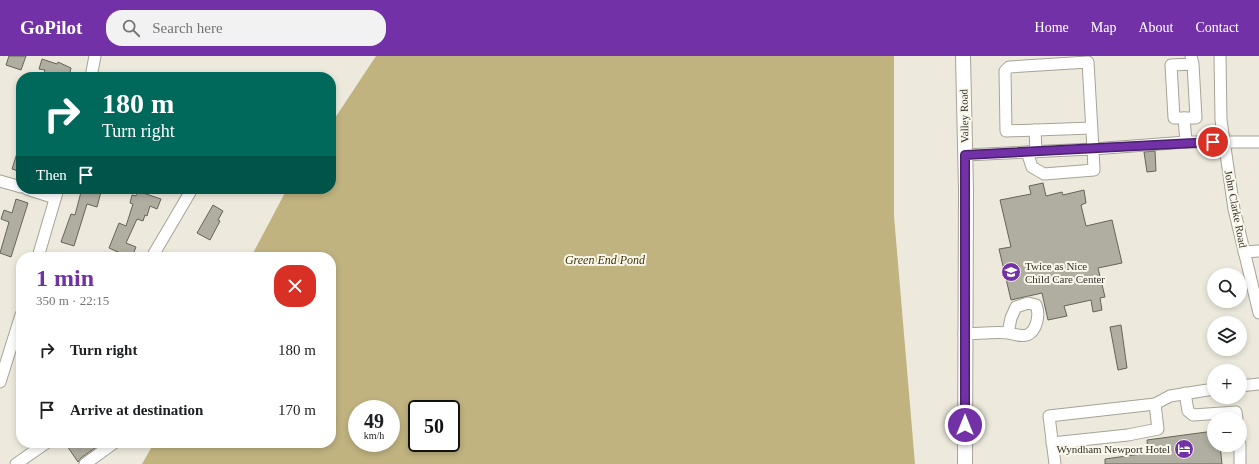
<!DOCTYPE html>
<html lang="en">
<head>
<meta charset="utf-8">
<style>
  body { margin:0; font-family:Georgia,serif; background:#f2f2f2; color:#202124; height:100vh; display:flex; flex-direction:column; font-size:15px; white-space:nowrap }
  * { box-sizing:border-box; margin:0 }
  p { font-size:13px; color:#757577 }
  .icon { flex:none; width:22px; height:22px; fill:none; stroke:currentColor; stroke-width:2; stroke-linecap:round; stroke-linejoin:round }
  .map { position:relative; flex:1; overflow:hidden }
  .drawer { position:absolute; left:16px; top:196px; width:320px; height:196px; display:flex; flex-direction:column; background:#fff; border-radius:16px; box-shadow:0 2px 6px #0003 }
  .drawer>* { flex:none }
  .guide { position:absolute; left:16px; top:16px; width:320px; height:122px; border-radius:16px; box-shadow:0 2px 6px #0003; background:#00695c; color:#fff; overflow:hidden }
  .fabs { position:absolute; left:1207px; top:212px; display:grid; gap:8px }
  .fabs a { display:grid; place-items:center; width:40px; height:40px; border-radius:50%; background:#fff; box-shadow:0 2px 6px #0003; font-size:20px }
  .speed { position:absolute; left:348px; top:344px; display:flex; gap:8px; font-size:20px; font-weight:700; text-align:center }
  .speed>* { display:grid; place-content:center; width:52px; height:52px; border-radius:50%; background:#fff; box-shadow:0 2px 6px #0003; line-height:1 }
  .speed small { font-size:10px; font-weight:400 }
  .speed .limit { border:2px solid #111; border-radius:6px; background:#fff; color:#111 }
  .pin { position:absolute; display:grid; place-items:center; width:34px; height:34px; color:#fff; margin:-17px; border:2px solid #fff; border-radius:50%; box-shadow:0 1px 4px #0007 }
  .me { position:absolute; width:44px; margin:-22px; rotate:0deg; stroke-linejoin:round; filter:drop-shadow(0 0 3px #0008) }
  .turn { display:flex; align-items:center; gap:14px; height:84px; padding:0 20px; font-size:18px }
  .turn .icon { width:52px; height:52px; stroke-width:2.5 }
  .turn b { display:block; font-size:28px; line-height:34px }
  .then { display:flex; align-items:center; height:38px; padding:0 20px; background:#0003; gap:8px; font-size:15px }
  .round { display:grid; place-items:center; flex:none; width:42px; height:42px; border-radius:16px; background:#f2f2f2 }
  .headline { display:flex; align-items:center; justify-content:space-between; height:68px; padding:0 20px }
  h1 { font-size:24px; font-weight:700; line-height:30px; color:#7231a6 }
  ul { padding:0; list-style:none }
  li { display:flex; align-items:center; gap:12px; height:60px; padding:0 20px }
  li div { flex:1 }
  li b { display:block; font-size:15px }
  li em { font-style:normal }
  header { display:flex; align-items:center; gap:24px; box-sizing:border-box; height:56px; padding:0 20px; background:#7231a6; color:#fff }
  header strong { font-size:19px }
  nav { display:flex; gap:22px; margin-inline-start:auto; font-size:14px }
  .search { width:280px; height:36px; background:#f2f2f2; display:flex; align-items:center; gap:10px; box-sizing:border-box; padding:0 14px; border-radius:16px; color:#757577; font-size:15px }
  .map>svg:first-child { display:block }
  .forest { fill:#c0b380; fill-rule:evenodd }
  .building { fill:#b0ada1; stroke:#666459 }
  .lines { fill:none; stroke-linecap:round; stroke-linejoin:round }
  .minor-casing { stroke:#a6a397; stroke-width:13 }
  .major-casing { stroke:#a6a397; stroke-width:16 }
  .minor { stroke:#fff; stroke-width:11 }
  .major { stroke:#fff; stroke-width:14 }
  .route-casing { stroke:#4a206c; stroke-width:10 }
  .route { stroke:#7231a6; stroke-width:7 }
  .labels { text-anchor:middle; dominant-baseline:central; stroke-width:4; stroke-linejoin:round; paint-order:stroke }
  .street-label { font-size:11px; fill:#32312c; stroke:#faf7eb }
  .poi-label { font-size:11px; fill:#32312c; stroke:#faf7eb; text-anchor:start }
  .water-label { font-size:12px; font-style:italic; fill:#3e3409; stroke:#faf7eb }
</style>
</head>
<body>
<header>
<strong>GoPilot</strong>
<div class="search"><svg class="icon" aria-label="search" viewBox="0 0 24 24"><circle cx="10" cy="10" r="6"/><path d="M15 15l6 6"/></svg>Search here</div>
<nav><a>Home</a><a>Map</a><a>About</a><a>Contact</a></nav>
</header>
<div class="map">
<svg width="1259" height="408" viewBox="0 0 1259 408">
  <rect width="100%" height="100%" fill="#edeadd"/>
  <path class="forest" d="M376 0H894V160L915 408H142L154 387H331V201H251L287 133H331V68ZM357 353H391V387H357ZM417 353H451V387H417Z"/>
  <g class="building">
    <polygon points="9,0 26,0 21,14 6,9"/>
    <polygon points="42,3 57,8 58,6 71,12 69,21 46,21 47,18 44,17 45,14 39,13"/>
    <polygon points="19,91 21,91 21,116 12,113"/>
    <polygon points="1155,95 1156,115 1147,116 1144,96"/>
    <polygon points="1043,127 1046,140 1062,136 1063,139 1084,134 1086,147 1081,149 1086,170 1112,164 1122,207 1098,212 1105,241 1100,242 1102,254 1093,256 1091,244 1064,250 1067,260 1048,264 1042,237 1011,244 999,193 1011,191 1000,144 1031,138 1029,130"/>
    <polygon points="84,133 96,133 96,135 101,136 97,151 87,148 74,190 61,186 71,158 75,159 81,136 83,137"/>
    <polygon points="137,135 161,143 157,153 150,150 147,160 145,159 143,165 137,163 126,187 136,191 132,201 129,201 109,192 119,167 126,170 133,148 130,147 132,139 136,140"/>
    <polygon points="16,143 28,147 11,201 0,197 9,166 1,163 4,154 12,157"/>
    <polygon points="213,149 223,155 218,164 220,165 210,184 197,177"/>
    <polygon points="1121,269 1127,312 1118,314 1110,271"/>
    <polygon points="1214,375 1214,389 1220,389 1222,408 1105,408 1105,403 1148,397 1147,384"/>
    <polygon points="65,387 102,387 81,402 78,406"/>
  </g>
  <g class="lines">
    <g class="minor-casing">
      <g id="minor">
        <polyline points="1191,0 1193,8 1196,62 1174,62 1171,9 1193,8"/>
        <polyline points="1220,0 1221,64 1234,153 1259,257"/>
        <polyline points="91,21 95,0"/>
        <polyline points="1184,62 1186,86"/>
        <polyline points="1035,74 1036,96"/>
        <polyline points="1027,96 1032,111 1044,118 1094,114 1093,93 1186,86 1259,86"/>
        <polyline points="965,99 1093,93 1088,6 1009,11 1005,15 1006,75 1092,72"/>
        <polyline points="0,125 21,131"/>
        <polyline points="27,133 55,142"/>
        <polyline points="1244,196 1259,195"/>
        <polyline points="38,201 58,133"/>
        <polyline points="152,201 192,133"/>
        <path d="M964 278C976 278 998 275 1008 277 1015 278 1020 281 1027 279 1037 275 1040 258 1036 249L1028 247 1016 251 1011 262 1008 277"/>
        <polyline points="0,326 21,259"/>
        <polyline points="1240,330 1259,328"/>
        <polyline points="1185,337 1188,355 1193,359 1236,356 1237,363"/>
        <polyline points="1052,387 1128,379 1158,373 1155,348"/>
        <polyline points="1240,388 1240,408"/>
        <polyline points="16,408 46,387"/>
        <polyline points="85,408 114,387"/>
        <polyline points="1055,408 1049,360 1155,348 1170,340 1214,333"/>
      </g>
    </g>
    <g class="major-casing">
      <polyline id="major" points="963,0 966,134 965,408"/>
    </g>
    <use href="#minor" class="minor"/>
    <use href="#major" class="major"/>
  </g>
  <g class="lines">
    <g class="route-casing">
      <polyline id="route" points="965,369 965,99 1213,86"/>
    </g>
    <use href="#route" class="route"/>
  </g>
  <defs>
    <g id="school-disc" transform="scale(1)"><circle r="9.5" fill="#7231a6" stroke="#faf7eb"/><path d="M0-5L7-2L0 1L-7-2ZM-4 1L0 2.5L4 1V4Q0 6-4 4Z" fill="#fff"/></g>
    <g id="hotel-disc" transform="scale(1)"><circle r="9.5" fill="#7231a6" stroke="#faf7eb"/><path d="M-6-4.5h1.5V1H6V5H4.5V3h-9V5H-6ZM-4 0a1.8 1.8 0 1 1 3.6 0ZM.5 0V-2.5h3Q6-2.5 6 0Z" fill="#fff"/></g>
  </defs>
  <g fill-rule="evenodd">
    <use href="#school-disc" x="1011" y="216"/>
    <use href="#hotel-disc" x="1184" y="393"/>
  </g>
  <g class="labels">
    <g class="street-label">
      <text transform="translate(964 60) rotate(-91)">Valley Road</text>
      <text transform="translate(1236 153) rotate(79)">John Clarke Road</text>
    </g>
    <g class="poi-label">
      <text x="1025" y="210">Twice as Nice<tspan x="1025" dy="13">Child Care Center</tspan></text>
      <text x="1170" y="393" text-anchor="end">Wyndham Newport Hotel</text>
    </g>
    <g class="water-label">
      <text x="605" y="204">Green End Pond</text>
    </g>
  </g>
</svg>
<div class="fabs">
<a><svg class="icon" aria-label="search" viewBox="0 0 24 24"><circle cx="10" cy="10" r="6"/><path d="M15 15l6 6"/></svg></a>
<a><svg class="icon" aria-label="layers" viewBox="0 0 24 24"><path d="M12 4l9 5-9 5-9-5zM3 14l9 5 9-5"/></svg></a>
<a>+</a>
<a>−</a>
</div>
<div class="speed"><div>49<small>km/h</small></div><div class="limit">50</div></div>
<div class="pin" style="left:1213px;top:86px;background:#d93025"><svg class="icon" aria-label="arrive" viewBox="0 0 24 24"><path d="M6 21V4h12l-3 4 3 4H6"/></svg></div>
<svg class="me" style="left:965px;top:369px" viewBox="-20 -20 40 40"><circle r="17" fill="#7231a6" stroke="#fff" stroke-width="3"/><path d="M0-11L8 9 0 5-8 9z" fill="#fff"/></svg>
<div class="guide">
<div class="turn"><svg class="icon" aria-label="right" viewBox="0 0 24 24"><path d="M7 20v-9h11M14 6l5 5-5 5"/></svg><div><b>180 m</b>Turn right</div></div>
<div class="then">Then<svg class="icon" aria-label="arrive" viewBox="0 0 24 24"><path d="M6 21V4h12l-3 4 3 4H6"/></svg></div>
</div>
<section class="drawer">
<div class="headline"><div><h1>1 min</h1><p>350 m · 22:15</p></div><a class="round" style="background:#d93025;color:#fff"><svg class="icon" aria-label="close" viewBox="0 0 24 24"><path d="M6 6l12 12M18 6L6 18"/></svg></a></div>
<ul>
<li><svg class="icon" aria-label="right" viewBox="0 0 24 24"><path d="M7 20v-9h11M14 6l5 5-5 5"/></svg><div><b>Turn right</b></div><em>180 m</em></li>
<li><svg class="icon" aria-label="arrive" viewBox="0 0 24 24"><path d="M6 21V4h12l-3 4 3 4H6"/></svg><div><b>Arrive at destination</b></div><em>170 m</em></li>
</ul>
</section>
</div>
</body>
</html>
